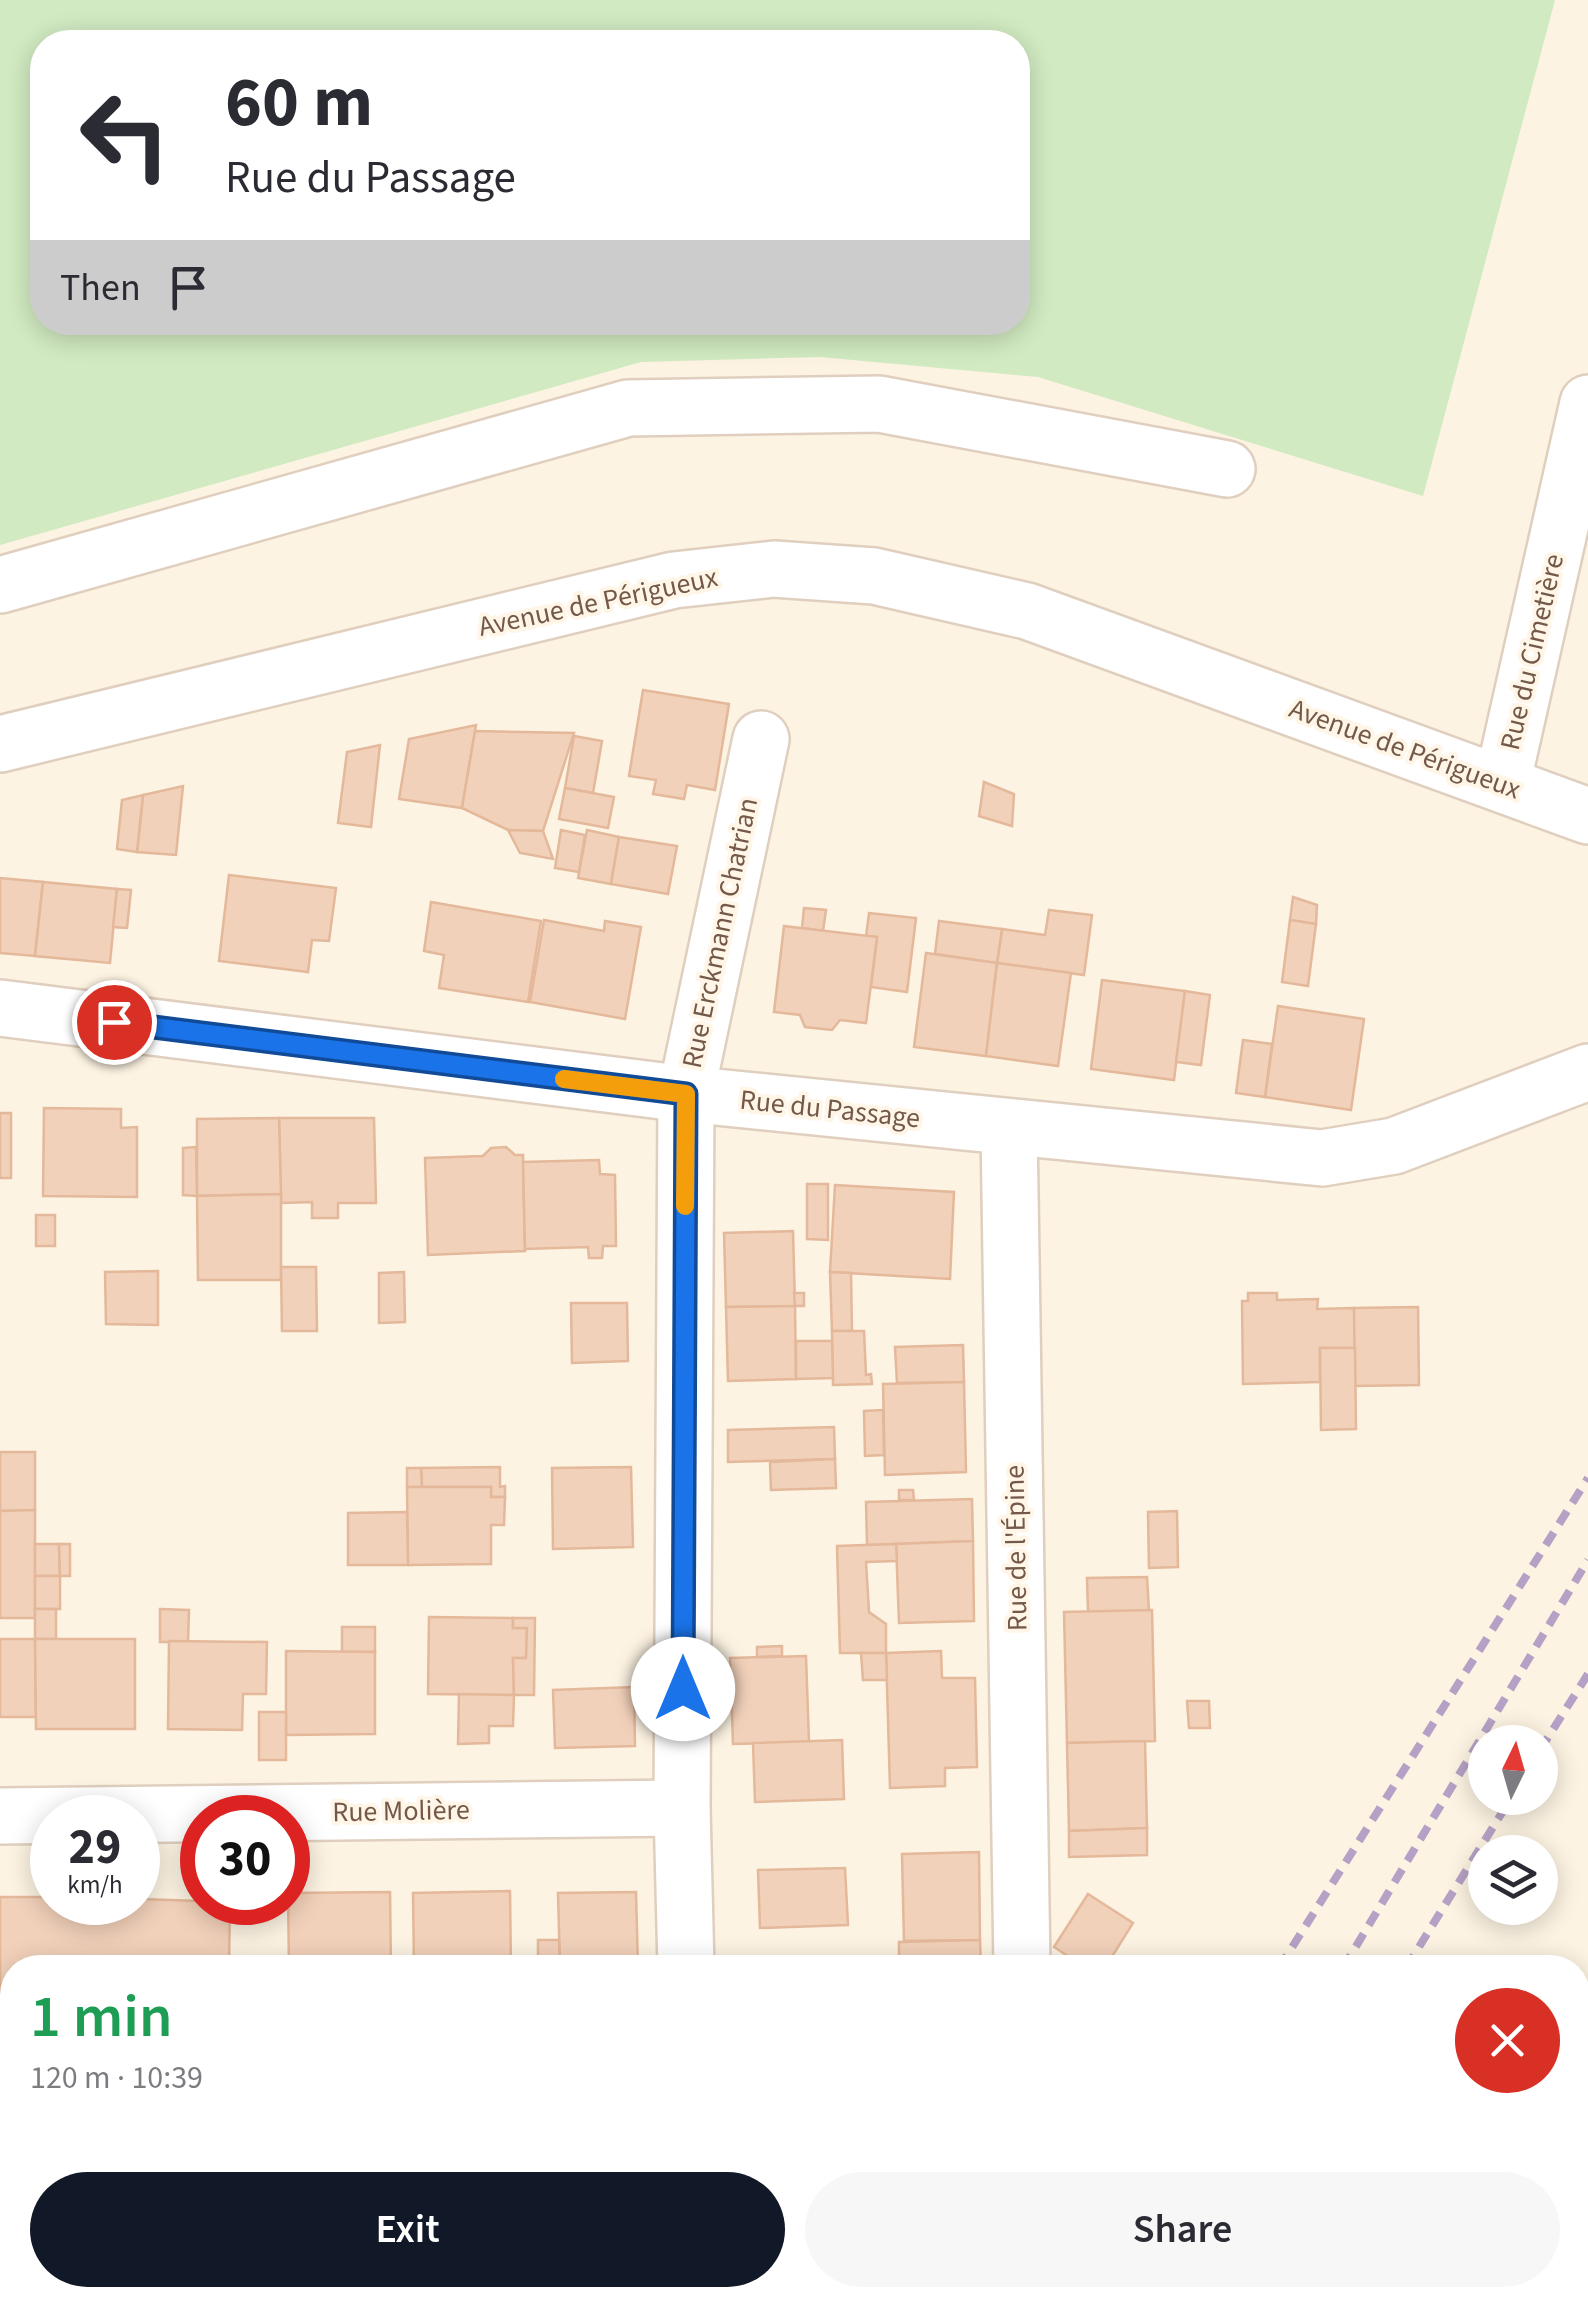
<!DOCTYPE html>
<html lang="en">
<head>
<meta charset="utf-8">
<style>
  body { margin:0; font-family:"Source Sans 3",sans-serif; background:#f7f7f7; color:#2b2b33; height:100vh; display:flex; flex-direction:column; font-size:38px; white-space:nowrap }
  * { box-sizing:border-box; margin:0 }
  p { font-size:32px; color:#7c7c81 }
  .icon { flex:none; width:55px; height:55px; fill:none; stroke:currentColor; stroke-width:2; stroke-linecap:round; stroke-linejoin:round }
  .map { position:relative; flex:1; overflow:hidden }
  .sheet { position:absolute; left:0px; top:1955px; width:1590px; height:352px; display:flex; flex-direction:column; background:#fff; border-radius:40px 40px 0 0; box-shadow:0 5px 25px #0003 }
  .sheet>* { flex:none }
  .hud { position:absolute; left:30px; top:30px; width:1000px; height:305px; border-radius:40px; box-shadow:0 5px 25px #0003; background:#fff; color:#2b2b33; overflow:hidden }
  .needle { width:65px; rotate:5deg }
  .tools { position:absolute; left:1468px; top:1725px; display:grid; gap:20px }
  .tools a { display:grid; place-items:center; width:90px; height:90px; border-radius:50%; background:#fff; box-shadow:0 5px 25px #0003; font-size:50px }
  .speed { position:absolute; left:30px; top:1795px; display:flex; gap:20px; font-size:50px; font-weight:700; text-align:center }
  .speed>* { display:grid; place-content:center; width:130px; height:130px; border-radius:50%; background:#fff; box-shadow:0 5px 25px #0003; line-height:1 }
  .speed small { font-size:25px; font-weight:400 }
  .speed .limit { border:15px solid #d22; background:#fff; color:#111 }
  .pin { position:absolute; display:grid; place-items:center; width:85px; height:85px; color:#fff; margin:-42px; border:5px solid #fff; border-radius:50%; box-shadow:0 2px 10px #0007 }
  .me { position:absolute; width:110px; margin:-55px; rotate:0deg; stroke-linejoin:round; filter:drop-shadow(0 0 8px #0008) }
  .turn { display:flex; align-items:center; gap:35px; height:210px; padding:0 30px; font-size:45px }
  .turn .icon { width:130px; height:130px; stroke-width:2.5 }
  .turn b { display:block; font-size:70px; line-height:85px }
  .then { display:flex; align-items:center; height:95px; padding:0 30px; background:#0003; gap:20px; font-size:38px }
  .round { display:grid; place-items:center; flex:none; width:105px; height:105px; border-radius:52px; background:#f7f7f7 }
  .head { display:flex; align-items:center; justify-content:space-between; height:170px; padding:0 30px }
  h1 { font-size:60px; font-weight:600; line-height:75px; color:#1e9e55 }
  .action { display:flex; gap:20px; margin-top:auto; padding:20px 30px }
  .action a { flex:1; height:115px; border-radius:60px; background:#111827; color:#fff; font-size:40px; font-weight:600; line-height:115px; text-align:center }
  .action a+a { background:#f7f7f7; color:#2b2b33 }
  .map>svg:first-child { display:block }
  .green { fill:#d1eac1; fill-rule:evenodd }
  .building { fill:#f2d1ba; stroke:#e4b89a; stroke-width:2.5 }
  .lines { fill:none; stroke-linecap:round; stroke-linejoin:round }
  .minor-casing { stroke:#e0cfbe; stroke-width:60 }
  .minor { stroke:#fff; stroke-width:55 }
  .rail { stroke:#b5a1c5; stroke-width:8; stroke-dasharray:15 10; stroke-linecap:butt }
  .route-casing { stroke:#114b97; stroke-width:25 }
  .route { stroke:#1a73e8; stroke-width:18 }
  .slow { stroke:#f59e0b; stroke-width:18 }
  .labels { text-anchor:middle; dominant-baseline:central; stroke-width:8; stroke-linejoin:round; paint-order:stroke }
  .street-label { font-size:28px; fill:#745949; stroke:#fff6e8 }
</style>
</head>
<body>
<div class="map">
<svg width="1588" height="2306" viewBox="0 0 1588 2306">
  <rect width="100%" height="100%" fill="#fcf3e2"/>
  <path class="green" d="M0 0H1555L1423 496 1038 377 820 357 641 362 0 545ZM42 42H1018V322H42Z"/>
  <g class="building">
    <polygon points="643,690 729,704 715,790 687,785 684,799 653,794 656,780 629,776"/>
    <polygon points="476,725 462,808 399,799 409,739"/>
    <polygon points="475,731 574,733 543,831 508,830 462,808"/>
    <polygon points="574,736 602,741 593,793 565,788"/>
    <polygon points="380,745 371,827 338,823 347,752"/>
    <polygon points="984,782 1014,794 1012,826 979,816"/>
    <polygon points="183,786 176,855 137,852 143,795"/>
    <polygon points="565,788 614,797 608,828 559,819"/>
    <polygon points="143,795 137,852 117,849 122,800"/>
    <polygon points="508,830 543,831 553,859 520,853"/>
    <polygon points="561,830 585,835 579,872 555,868"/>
    <polygon points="587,830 619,837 611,884 578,878"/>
    <polygon points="619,837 677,846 668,894 611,884"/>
    <polygon points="229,875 336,888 329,941 312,940 308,972 219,961"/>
    <polygon points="0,878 43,882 35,956 0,953"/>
    <polygon points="43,882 117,889 110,963 35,956"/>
    <polygon points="117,889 131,890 127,928 113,927"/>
    <polygon points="1293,897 1317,905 1316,924 1290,920"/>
    <polygon points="431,902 541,921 528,1002 439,988 444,955 424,951"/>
    <polygon points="804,908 826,910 823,931 802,928"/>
    <polygon points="1049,910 1092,915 1084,975 997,963 1002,929 1045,935"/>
    <polygon points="869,913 916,918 907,992 871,987 877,937 866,936"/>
    <polygon points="544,920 604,931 605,921 641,927 625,1019 530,1002"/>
    <polygon points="1290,920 1316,924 1308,986 1282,982"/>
    <polygon points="939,921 1002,929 997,963 935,954"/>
    <polygon points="784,926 877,937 866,1023 840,1020 832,1030 805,1027 800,1015 774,1012"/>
    <polygon points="926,953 997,963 986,1056 914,1047"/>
    <polygon points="997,963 1071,973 1058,1066 986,1056"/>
    <polygon points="1102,980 1185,991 1174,1080 1091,1069"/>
    <polygon points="1185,991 1210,995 1201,1065 1176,1062"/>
    <polygon points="1278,1006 1364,1019 1351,1110 1265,1097"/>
    <polygon points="1243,1040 1272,1044 1265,1097 1236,1093"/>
    <polygon points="44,1108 121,1109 121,1128 137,1127 137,1197 43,1196"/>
    <rect x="0" y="1113" width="11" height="65"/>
    <polygon points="279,1118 374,1118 376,1203 338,1203 338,1218 312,1218 312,1202 281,1203"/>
    <polygon points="279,1118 281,1194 197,1196 197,1119"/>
    <polygon points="196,1147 197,1196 183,1195 183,1148"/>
    <polygon points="506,1147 515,1155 523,1155 525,1251 428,1255 425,1158 483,1156 491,1148"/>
    <polygon points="599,1160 600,1174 615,1175 616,1246 603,1246 602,1258 589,1258 588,1247 525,1249 523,1162"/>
    <polygon points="807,1184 828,1184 828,1240 807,1239"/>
    <polygon points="835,1185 954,1192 950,1279 830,1272"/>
    <polygon points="281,1194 281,1280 198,1280 197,1196"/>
    <rect x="36" y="1215" width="19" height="31"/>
    <polygon points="793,1231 795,1306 726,1307 724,1233"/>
    <polygon points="281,1267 316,1267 317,1331 282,1331"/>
    <polygon points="158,1271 158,1325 106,1324 105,1272"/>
    <polygon points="404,1272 405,1322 379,1323 379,1273"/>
    <polygon points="830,1272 851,1273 852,1331 832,1331"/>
    <polygon points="794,1293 804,1293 804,1306 795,1306"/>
    <polygon points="1248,1293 1277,1293 1277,1300 1318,1299 1317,1309 1354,1308 1355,1348 1320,1348 1320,1382 1243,1384 1242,1301 1248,1301"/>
    <polygon points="571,1303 627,1303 628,1361 572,1363"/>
    <polygon points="795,1306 796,1379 728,1381 726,1307"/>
    <polygon points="1418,1307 1419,1385 1355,1386 1354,1308"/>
    <polygon points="832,1331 864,1331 866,1375 871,1374 872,1384 833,1385"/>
    <polygon points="796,1341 832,1341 833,1378 796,1379"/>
    <polygon points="963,1345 964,1382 897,1383 895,1347"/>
    <polygon points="1320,1348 1355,1348 1356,1429 1321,1430"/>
    <polygon points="964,1382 966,1472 885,1475 883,1384"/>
    <polygon points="883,1410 884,1455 865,1456 864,1411"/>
    <polygon points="834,1427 835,1459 728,1462 728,1430"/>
    <polygon points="0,1452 35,1452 35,1510 0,1511"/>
    <polygon points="835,1459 836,1488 771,1490 770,1462"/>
    <polygon points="500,1467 500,1487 505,1486 505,1497 491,1497 491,1487 422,1487 421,1468"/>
    <polygon points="631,1467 633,1547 553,1549 552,1468"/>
    <polygon points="407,1468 421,1468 422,1487 407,1487"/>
    <polygon points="407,1487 491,1487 491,1497 505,1497 504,1525 491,1525 491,1564 408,1565"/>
    <polygon points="899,1490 913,1490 914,1500 899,1500"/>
    <polygon points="972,1499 973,1541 867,1545 866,1502"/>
    <polygon points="35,1510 35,1618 0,1618 0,1511"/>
    <polygon points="1177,1511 1178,1567 1149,1568 1148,1512"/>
    <polygon points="407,1512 408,1565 348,1565 348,1513"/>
    <polygon points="973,1541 974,1621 899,1623 896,1544"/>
    <polygon points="35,1544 59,1544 60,1576 35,1576"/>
    <polygon points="59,1544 70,1544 70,1576 60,1576"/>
    <polygon points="896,1544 897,1561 866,1562 869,1612 886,1624 886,1653 840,1653 837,1546"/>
    <rect x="35" y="1576" width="25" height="33"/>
    <polygon points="1147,1577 1149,1611 1088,1612 1087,1578"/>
    <rect x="35" y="1609" width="21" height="30"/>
    <polygon points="160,1609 189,1610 188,1642 160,1642"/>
    <polygon points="1152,1610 1155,1741 1067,1743 1064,1612"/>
    <polygon points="429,1617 513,1618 513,1628 527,1628 526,1658 513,1658 514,1695 428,1694"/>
    <polygon points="513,1618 535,1618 534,1695 514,1695 513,1658 526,1658 527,1628 513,1628"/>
    <rect x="342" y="1627" width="33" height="25"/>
    <polygon points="0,1639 35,1639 36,1717 0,1717"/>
    <polygon points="35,1639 135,1639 135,1729 36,1729"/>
    <polygon points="169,1641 267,1642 266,1694 243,1694 242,1730 168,1729"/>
    <polygon points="782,1646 782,1656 757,1657 757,1647"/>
    <polygon points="286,1651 375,1652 375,1734 286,1735"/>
    <polygon points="941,1651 942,1678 975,1678 977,1767 945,1768 945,1786 890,1788 886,1653"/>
    <polygon points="861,1653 886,1653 887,1680 863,1680"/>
    <polygon points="806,1656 809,1742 733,1744 730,1658"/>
    <polygon points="634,1687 635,1746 555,1748 553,1690"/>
    <polygon points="459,1694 514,1695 513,1726 489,1726 489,1743 458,1744"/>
    <polygon points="1187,1701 1209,1701 1210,1728 1189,1728"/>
    <rect x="259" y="1712" width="27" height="48"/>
    <polygon points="842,1740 844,1799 755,1802 753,1743"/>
    <polygon points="1145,1741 1147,1828 1069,1831 1067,1743"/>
    <polygon points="1147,1828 1147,1855 1069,1857 1069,1831"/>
    <polygon points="979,1852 980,1940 904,1941 902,1854"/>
    <polygon points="845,1868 848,1925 760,1928 758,1870"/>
    <polygon points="42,1881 52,1881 52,1902 138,1902 138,1881 140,1899 230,1902 229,1968 12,1968 12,2012 0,2012 0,1897 42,1897"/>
    <polygon points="510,1891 511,1968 414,1968 413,1893"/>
    <polygon points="390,1892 391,1968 289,1968 288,1893"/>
    <polygon points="636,1892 638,1968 560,1968 558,1893"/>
    <polygon points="1088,1894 1133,1923 1105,1968 1086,1968 1054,1947"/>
    <polygon points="538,1940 559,1940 560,1968 538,1968"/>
    <polygon points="980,1940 981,1968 899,1968 899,1942"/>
    <polygon points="0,2195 12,2195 12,2295 39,2295 39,2306 0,2306"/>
    <polygon points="858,2295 882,2295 883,2306 858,2306"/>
    <polygon points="882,2295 900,2295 893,2306 883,2306"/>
  </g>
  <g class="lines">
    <g class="minor-casing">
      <g id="minor">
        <polyline points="0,585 628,408 879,404 1227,469"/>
        <polyline points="0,744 674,580 774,569 874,576 1027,611 1588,816"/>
        <polyline points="1502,784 1588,403"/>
        <polyline points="0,1008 686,1094 1322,1158 1394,1146 1588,1072"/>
        <polyline points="1009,1128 1022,1968"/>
        <polyline points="0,1816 682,1808"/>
        <polyline points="686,1968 682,1808 686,1094 761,739"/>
        <polyline points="1587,2306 1588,2304"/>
      </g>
    </g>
    <use href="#minor" class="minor"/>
    <g class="rail">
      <polyline points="1540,1750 1588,1674"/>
      <polyline points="1279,1968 1588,1478"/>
      <polyline points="1343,1968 1588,1560"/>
      <polyline points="1406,1968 1511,1798"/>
      <polyline points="1064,2306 1071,2295"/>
      <polyline points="1140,2306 1146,2295"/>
    </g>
  </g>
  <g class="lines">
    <g class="route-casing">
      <polyline id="route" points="114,1022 686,1094 683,1689"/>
    </g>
    <use href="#route" class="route"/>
    <polyline class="slow" points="564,1079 686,1094 685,1206"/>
  </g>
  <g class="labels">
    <g class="street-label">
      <text transform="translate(598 602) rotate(-12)">Avenue de Périgueux</text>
      <text transform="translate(1532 652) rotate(-77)">Rue du Cimetière</text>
      <text transform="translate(1405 749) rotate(20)">Avenue de Périgueux</text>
      <text transform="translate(720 933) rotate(-78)">Rue Erckmann Chatrian</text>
      <text transform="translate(830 1109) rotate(6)">Rue du Passage</text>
      <text transform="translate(1016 1548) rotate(-91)">Rue de l'Épine</text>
      <text transform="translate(401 1811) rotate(-1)">Rue Molière</text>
    </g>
  </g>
</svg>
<div class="tools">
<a><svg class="needle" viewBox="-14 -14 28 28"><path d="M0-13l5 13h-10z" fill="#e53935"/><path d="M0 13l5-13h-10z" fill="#7c7c81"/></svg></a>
<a><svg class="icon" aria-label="layers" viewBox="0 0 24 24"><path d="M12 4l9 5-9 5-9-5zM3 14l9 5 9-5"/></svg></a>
</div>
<div class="speed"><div>29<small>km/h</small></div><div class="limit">30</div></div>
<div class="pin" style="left:114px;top:1022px;background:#d93025"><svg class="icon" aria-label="arrive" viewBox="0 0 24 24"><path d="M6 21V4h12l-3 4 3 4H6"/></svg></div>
<svg class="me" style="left:683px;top:1689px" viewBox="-20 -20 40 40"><circle r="19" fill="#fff"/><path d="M0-13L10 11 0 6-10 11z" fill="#1a73e8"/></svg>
<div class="hud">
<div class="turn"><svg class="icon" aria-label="left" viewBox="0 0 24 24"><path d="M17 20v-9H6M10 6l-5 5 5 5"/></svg><div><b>60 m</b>Rue du Passage</div></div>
<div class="then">Then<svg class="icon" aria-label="arrive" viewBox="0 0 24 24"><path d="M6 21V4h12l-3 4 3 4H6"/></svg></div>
</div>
<section class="sheet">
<div class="head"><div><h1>1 min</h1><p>120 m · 10:39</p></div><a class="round" style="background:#d93025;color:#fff"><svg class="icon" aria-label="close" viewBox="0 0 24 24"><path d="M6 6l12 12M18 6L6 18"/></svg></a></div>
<div class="action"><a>Exit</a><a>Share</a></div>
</section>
</div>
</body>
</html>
